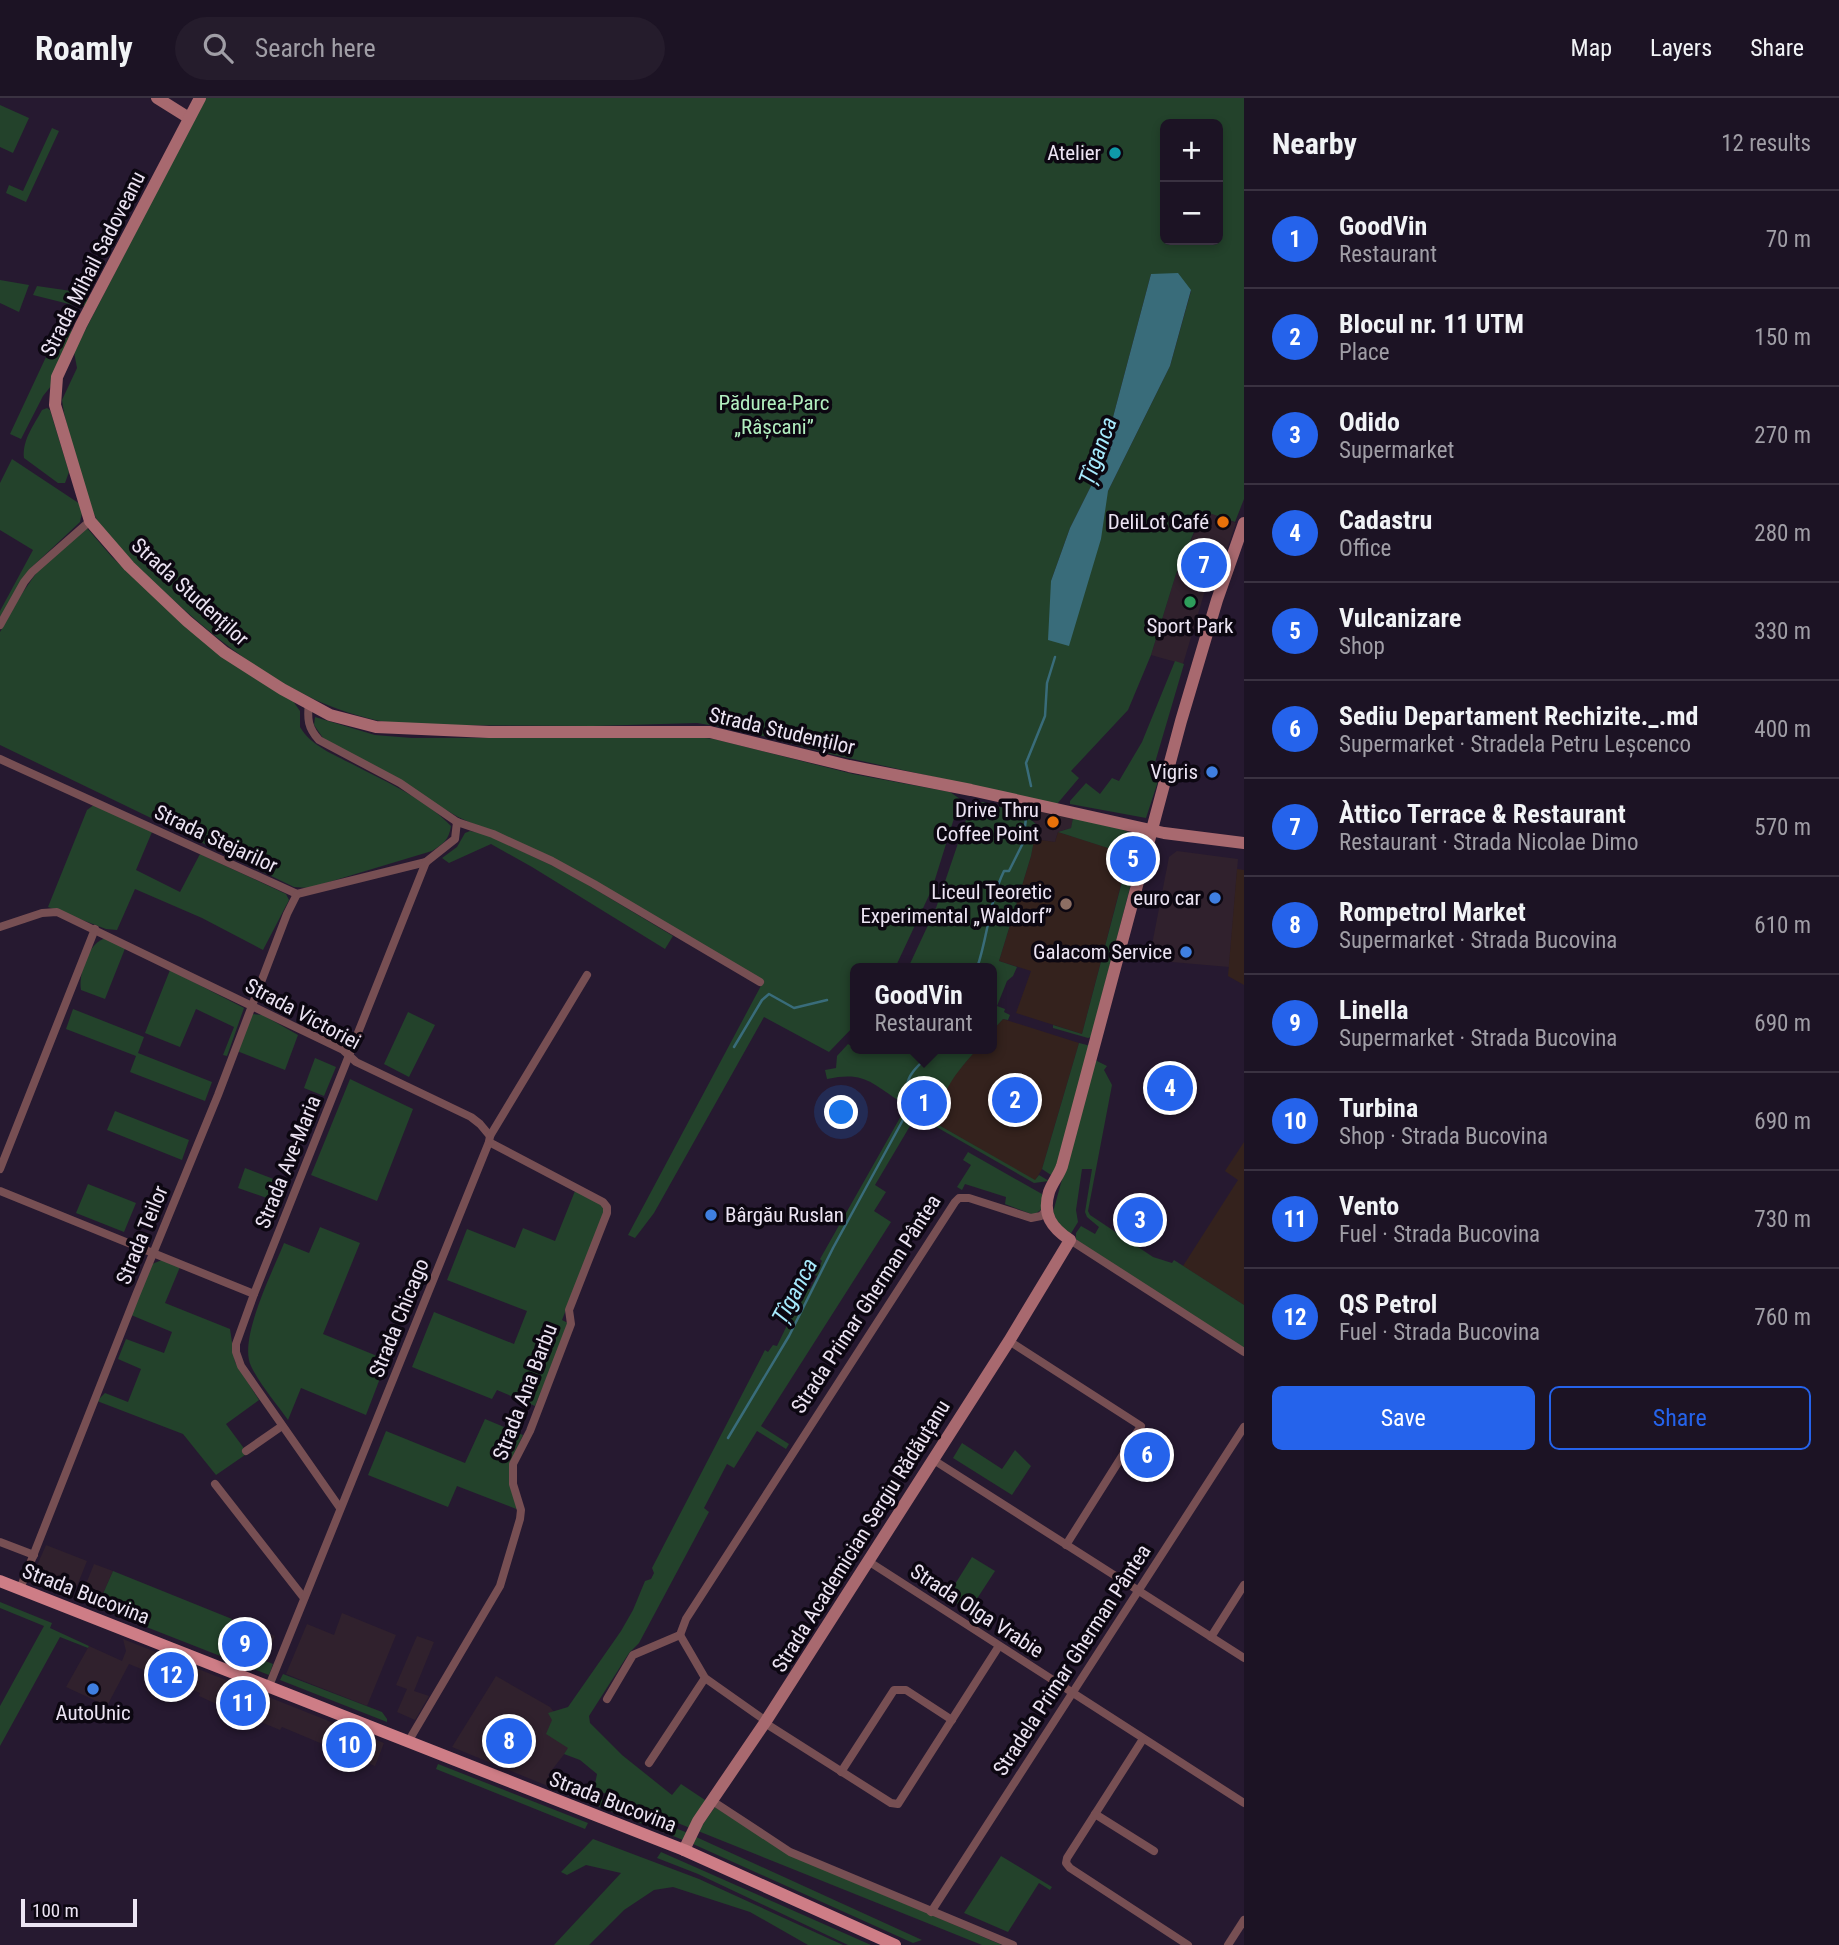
<!DOCTYPE html>
<html lang="en">
<head>
<meta charset="utf-8">
<style>
  :root { --surface:#1c1324; --page:#251c2c; --text:#f1f3f6; --muted:#a09ea6; --line:#3a3241; --accent:#2563eb }
  body { margin:0; font-family:"Roboto Condensed",sans-serif; background:var(--page); color:var(--text) }
  .controls { position:absolute; right:21px; top:21px; display:grid; overflow:hidden; border-radius:10px; box-shadow:0 4px 10px #0003 }
  .controls button { width:63px; height:63px; display:grid; place-items:center; padding:0; border:0; border-bottom:2px solid var(--line); background:var(--surface); color:var(--text); font:35px sans-serif }
  .scale { position:absolute; left:21px; bottom:18px; width:116px; box-sizing:border-box; padding-left:7px; border:4px solid #ece4f3; border-top:0; font-size:19px; line-height:24px; white-space:nowrap; color:#ece4f3; -webkit-text-stroke:5px #0c0711; paint-order:stroke }
  .you { position:absolute; left:842px; top:1015px; width:24px; height:24px; margin:-18px; border:5px solid #fff; border-radius:50%; background:#1a73e8; box-shadow:0 0 0 10px #1a73e833 }
  .badge { display:grid; place-items:center; width:46px; height:46px; border-radius:50%; background:var(--accent); color:#fff; font-size:23px; font-weight:700 }
  .pin { position:absolute; translate:-50% -50%; border:4px solid #fff; box-shadow:0 2px 7px #0006 }
  .popup { position:absolute; left:850px; top:865px; width:147px; height:91px; box-sizing:border-box; display:grid; place-content:center; border-radius:10px; background:var(--surface); filter:drop-shadow(0 2px 5px #0005); font-size:23px; white-space:nowrap; color:var(--muted) }
  .popup b { font-size:26px; color:var(--text) }
  .popup::after { content:''; position:absolute; left:50%; top:100%; margin-left:-14px; border:14px solid transparent; border-top-color:var(--surface) }
  .list { margin:0; padding:0; list-style:none }
  h2 { display:flex; justify-content:space-between; align-items:center; height:91px; margin:0; padding:0 28px; font-size:30px }
  h2 small { font-size:23px; font-weight:400; color:var(--muted) }
  .list li { display:grid; grid-template-columns:46px 1fr auto; gap:21px; align-items:center; box-sizing:border-box; height:98px; padding:0 28px; border-top:2px solid var(--line) }
  .list b { display:block; font-size:26px; white-space:nowrap }
  .list p { margin:0; font-size:23px; white-space:nowrap; color:var(--muted) }
  .list em { font-size:23px; font-style:normal; color:var(--muted) }
  .actions { display:flex; gap:14px; padding:21px 28px }
  .actions a { flex:1; padding:16px 0; border:2px solid var(--accent); border-radius:10px; text-align:center; font-size:24px; color:var(--accent) }
  .actions .main { background:var(--accent); color:#fff }
  .icon { flex:none; width:38px; height:38px; fill:none; stroke:currentColor; stroke-width:2; stroke-linecap:round; stroke-linejoin:round }
  .map { position:relative; flex:none; width:1244px; height:1847px; overflow:hidden }
  header { display:flex; align-items:center; gap:42px; box-sizing:border-box; height:98px; padding:0 35px; background:var(--surface); border-bottom:2px solid var(--line) }
  header strong { font-size:33px }
  nav { display:flex; gap:38px; margin-inline-start:auto; font-size:24px }
  .search { width:490px; height:63px; background:var(--page); display:flex; align-items:center; gap:18px; box-sizing:border-box; padding:0 24px; border-radius:38px; color:var(--muted); font-size:26px }
  main { display:flex }
  aside { flex:1; background:var(--surface) }
  .map>svg:first-child { display:block }
  .commercial { fill:#30212d }
  .education { fill:#34221d }
  .green { fill:#23422b; fill-rule:evenodd }
  .water { fill:#396c7a }
  .lines { fill:none; stroke-linecap:round; stroke-linejoin:round }
  .stream { stroke:#396c7a; stroke-width:2.5 }
  .street { stroke:#774f53; stroke-width:8 }
  .secondary { stroke:#a8696f; stroke-width:12 }
  .primary { stroke:#ce7d86; stroke-width:12 }
  .culture-dot { fill:#0f9aa8; stroke:#0c0711; stroke-width:2.5 }
  .food-dot { fill:#e8710a; stroke:#0c0711; stroke-width:2.5 }
  .leisure-dot { fill:#2e9e5b; stroke:#0c0711; stroke-width:2.5 }
  .shop-dot { fill:#3f7fe0; stroke:#0c0711; stroke-width:2.5 }
  .education-dot { fill:#8d6e63; stroke:#0c0711; stroke-width:2.5 }
  .labels { text-anchor:middle; dominant-baseline:central; stroke-width:7; stroke-linejoin:round; paint-order:stroke }
  .poi-label { font-size:21px; fill:#ece4f3; stroke:#0c0711; text-anchor:end }
  .street-label { font-size:21px; fill:#ece4f3; stroke:#0c0711 }
  .park-label { font-size:21px; fill:#b1eebf; stroke:#0c0711 }
  .water-label { font-size:23px; font-style:italic; fill:#a7eafd; stroke:#0c0711 }
</style>
</head>
<body>
<header>
<strong>Roamly</strong>
<div class="search"><svg class="icon" aria-label="search" viewBox="0 0 24 24"><circle cx="10" cy="10" r="6"/><path d="M15 15l6 6"/></svg>Search here</div>
<nav><a>Map</a><a>Layers</a><a>Share</a></nav>
</header>
<main>
<div class="map">
<svg width="1244" height="1847" viewBox="0 0 1244 1847">
  <rect width="100%" height="100%" fill="#261930"/>
  <!-- commercial -->
  <g class="commercial">
    <path d="M1204 413 1236 425 1224 460 1219 458 1207 486 1183 566 1151 557 1176 476Z"/>
    <path d="M1010 707 1073 720 1071 730 1058 734 1055 744 1034 741 1037 726 1026 717 1008 712Z"/>
    <path d="M1177 753 1238 761 1229 869 1149 862 1169 759Z"/>
    <path d="M46 1447 87 1463 77 1488 35 1472Z"/>
    <path d="M94 1466 113 1473 102 1498 84 1491Z"/>
    <path d="M342 1515 396 1537 367 1608 286 1576 307 1526 334 1537Z"/>
    <path d="M232 1521 275 1538 265 1563 222 1546Z"/>
    <path d="M417 1538 434 1544 414 1593 429 1598 415 1622 397 1614 407 1591 396 1587Z"/>
    <path d="M123 1541 384 1645 375 1668 282 1629 280 1632 212 1604 199 1598 200 1595 129 1566 107 1608 66 1589 89 1548 122 1563 126 1553Z"/>
    <path d="M496 1578 550 1609 554 1614 552 1622 569 1650 548 1677 560 1693 452 1649Z"/>
  </g>
  <!-- education -->
  <g class="education">
    <path d="M1058 734 1112 751 1109 760 1124 775 1082 936 1016 915 1031 873 999 863 1031 758 1034 741 1055 744Z"/>
    <path d="M1237 771 1244 772V887L1228 878Z"/>
    <path d="M1003 921 1079 945 1042 1071 1035 1083 937 1026 940 1005 951 981 977 951H992V933Z"/>
    <path d="M1244 1044V1207L1183 1168 1238 1082 1225 1073Z"/>
  </g>
  <!-- green -->
  <g class="green">
    <path d="M205 0H1244V401L1235 424 1203 413 1176 476 1151 557 1128 612 1071 673 1079 680 1057 706 830 656 740 632 697 625 593 628 409 627C310 619 228 553 158 488 139 471 115 453 102 431 81 397 74 353 64 315L62 302 77 270 74 254ZM1165 26H1218V142H1165ZM1151 176 1191 193 1170 268 1108 393 1051 483 1070 430 1099 372Z"/>
    <path d="M0 7 29 20 13 55 0 49Z"/>
    <path d="M52 30 59 33 26 104 6 95 9 87 23 93Z"/>
    <path d="M0 182 29 187 19 214 0 205Z"/>
    <path d="M37 188 85 195 88 202 86 207 81 209 33 197Z"/>
    <path d="M61 225 71 231 73 237 51 288 43 298 21 341 10 336 60 229 56 227Z"/>
    <path d="M47 310 50 312 69 374 65 385H58L24 360C22 342 34 327 42 312Z"/>
    <path d="M12 361 80 406 82 415 80 424 33 468 21 482 0 520V513L33 452 0 432V385Z"/>
    <path d="M87 430 112 459 186 529 293 603 300 613V629C311 648 335 657 354 667 387 684 425 701 451 728 449 742 443 746 432 753L309 790 294 789 0 647V534L21 497 39 471Z"/>
    <path d="M1175 563 1184 566 1154 668 1162 671 1146 720 1070 706V703L1086 685 1100 696 1112 680 1119 683 1142 644Z"/>
    <path d="M315 619 375 637 412 640 696 639 714 641 853 676 950 694 960 701 932 791 895 870H856V926L829 954 764 919 654 1115 635 1140 628 1137 763 884 560 765 458 719 323 640 314 627Z"/>
    <path d="M984 704 1026 717 1037 727 1031 758 999 863 1017 869 1013 878 1007 883 997 908 1005 911 1004 914 1010 917 1008 922 1003 921 992 933V870H908L936 810 970 710 976 705Z"/>
    <path d="M95 706 152 734 136 772 180 794 200 756 286 796 289 802 263 852 202 820 135 791 117 832 106 831 48 809 87 712Z"/>
    <path d="M1073 720 1121 731 1143 740 1091 939 1088 940 1053 930V927L1082 936 1124 776 1109 760 1111 751 1058 734 1071 730Z"/>
    <path d="M470 733 485 736 568 775 673 838 665 851 532 769 491 746 449 765 442 760 457 749 465 735Z"/>
    <path d="M107 840 126 848 105 901 81 892C78 876 89 842 107 840Z"/>
    <path d="M170 872 244 910 227 958 223 957 234 929 196 911 180 949 145 935Z"/>
    <path d="M73 911 144 939 138 955 212 984 205 1003 130 974 136 958 66 931Z"/>
    <path d="M408 914 435 927 409 979 384 966Z"/>
    <path d="M252 916 263 917 298 937 285 972 237 953Z"/>
    <path d="M1079 945 1091 948 1057 1075 1051 1077 1042 1071Z"/>
    <path d="M848 946 862 955 866 951H977C954 978 943 989 937 1026L1035 1082 1039 1077 1049 1083 1034 1085 933 1027 931 1023 904 1009 901 1004C871 985 865 973 827 981L825 972 836 970 837 958Z"/>
    <path d="M315 960 336 969 324 998 304 990Z"/>
    <path d="M1095 962 1107 968 1104 972 1112 987 1088 1113 1090 1117 1153 1159 1172 1165 1174 1162 1244 1207V1251L1076 1142V1135L1081 1128 1095 1136 1099 1129 1087 1119 1085 1114 1092 1071H1082L1076 1112 1078 1124 1070 1137 1059 1129 1053 1114Z"/>
    <path d="M350 981 413 1011 377 1103 311 1077Z"/>
    <path d="M115 1013 189 1042 182 1062 107 1032Z"/>
    <path d="M901 1018H904L910 1028 875 1087 886 1094 874 1113 891 1124 761 1328 789 1346 786 1351 757 1333 734 1370 727 1366 704 1410 709 1414 639 1545 629 1555 589 1618 590 1625 622 1657 672 1697 681 1686 708 1704 690 1730 594 1691 597 1676 580 1662 564 1656 568 1650 546 1636 552 1622 548 1615 568 1609 621 1533 633 1512 645 1483 651 1481 654 1475 652 1470 765 1252 768 1254 773 1247 777 1248 805 1190 810 1191 817 1178 815 1177 822 1163 820 1161Z"/>
    <path d="M968 1054 1042 1096 1043 1110 1034 1117 1005 1106 1006 1099 965 1086 962 1092 957 1089 971 1067 963 1062Z"/>
    <path d="M245 1070 289 1087 281 1105 238 1090Z"/>
    <path d="M88 1086 136 1105 124 1134 76 1115Z"/>
    <path d="M575 1093 600 1106 604 1111 601 1124 562 1222 568 1225V1229L535 1308 497 1292 492 1301 412 1269 434 1214 514 1246 527 1213 447 1182 467 1131 515 1150 523 1130 555 1143Z"/>
    <path d="M320 1129 360 1145 323 1236 387 1262 366 1317 301 1290 288 1322C276 1305 260 1287 251 1268 238 1241 273 1173 284 1145L309 1155Z"/>
    <path d="M162 1162 180 1169 165 1205 230 1231 235 1264 259 1302 226 1326 243 1349 245 1357 216 1377 183 1336 97 1303 105 1295 128 1304 141 1271 118 1261 126 1241 164 1255 172 1234 131 1217 152 1166Z"/>
    <path d="M485 1321 523 1337 509 1367 519 1412 457 1388 448 1409 368 1377 386 1333 465 1365Z"/>
    <path d="M962 1345 1002 1371 1015 1352 1031 1368 1012 1397 953 1360Z"/>
    <path d="M972 1459 995 1473 969 1513 947 1499Z"/>
    <path d="M113 1473 232 1521 222 1546 273 1566 269 1577 80 1503 84 1491 102 1498Z"/>
    <path d="M0 1504 52 1525 50 1530 89 1548 88 1550 60 1539 0 1648V1608L44 1528 0 1510Z"/>
    <path d="M283 1576 382 1614 387 1621V1624L280 1582Z"/>
    <path d="M438 1666 588 1725 585 1731 436 1671Z"/>
    <path d="M552 1682 688 1735 683 1742 560 1693Z"/>
    <path d="M715 1709 788 1756 1002 1847H982L698 1733Z"/>
    <path d="M694 1738 922 1842 913 1845 693 1746Z"/>
    <path d="M593 1741 699 1781 843 1847H808L750 1814 673 1789 654 1792 624 1812 589 1847H554L621 1775 586 1767 567 1777 561 1774Z"/>
    <path d="M661 1754 871 1847H848L698 1776 657 1760Z"/>
    <path d="M1001 1758 1052 1789 1050 1792 1039 1785 1008 1834 964 1815Z"/>
  </g>
  <!-- water -->
  <path class="water" d="M1178 175 1191 192 1170 268 1108 393 1101 441 1069 548 1048 542 1051 483 1070 430 1099 372 1151 176Z"/>
  <g class="lines">
    <!-- stream -->
    <g class="stream">
      <path d="M1031 688 1026 665 1045 618 1047 585 1055 559"/>
      <path d="M977 870C988 838 989 804 1004 773H1009L1023 745 1026 720"/>
      <path d="M734 949 762 902 769 896 794 910 827 902"/>
      <path d="M909 1011C910 1003 906 997 907 988 908 973 926 962 935 951"/>
      <path d="M728 1340 789 1238 833 1150 904 1020"/>
    </g>
    <!-- street -->
    <g class="street">
      <path d="M0 527 24 484 32 474 90 423"/>
      <path d="M309 605C307 621 308 630 319 642L400 685 457 724 493 736 552 763 594 786 760 884"/>
      <path d="M0 661 297 796 426 764"/>
      <path d="M0 829 42 815 57 814 343 952 356 964 471 1019 480 1026 490 1038"/>
      <path d="M0 1071 95 831"/>
      <path d="M0 1093 254 1196"/>
      <path d="M1070 1142 1244 1254"/>
      <path d="M1009 1243 1141 1328 1066 1447"/>
      <path d="M246 1353 282 1328"/>
      <path d="M932 1361 1244 1560"/>
      <path d="M215 1386 304 1500"/>
      <path d="M340 1410 241 1268 236 1254V1246L254 1196 426 764 455 741 457 724"/>
      <path d="M0 1444 34 1457"/>
      <path d="M868 1463 1244 1705"/>
      <path d="M20 1491 136 1197 218 997 287 816 297 796"/>
      <path d="M680 1537 686 1521 955 1104 959 1100H969L1031 1120 1041 1118 1047 1111"/>
      <path d="M680 1537 705 1580 766 1623"/>
      <path d="M1211 1539 1244 1487"/>
      <path d="M269 1588 489 1044 490 1038 587 877"/>
      <path d="M607 1601 633 1557 680 1537"/>
      <path d="M765 1625 891 1705 898 1706 999 1548"/>
      <path d="M1143 1641 1067 1760 1066 1765 1070 1770 1188 1847"/>
      <path d="M408 1644 500 1488 520 1421 521 1412 513 1386V1366L530 1333 571 1226 569 1212 607 1115V1109L603 1104 489 1044"/>
      <path d="M649 1665 705 1580"/>
      <path d="M841 1674 894 1592H906L952 1622"/>
      <path d="M714 1704 790 1754 1013 1847"/>
      <path d="M1095 1716 1154 1753"/>
      <path d="M931 1814 1244 1329"/>
      <path d="M1228 1847 1244 1822"/>
    </g>
    <!-- secondary -->
    <g class="secondary">
      <path d="M157 0 189 20"/>
      <path d="M200 0 81 227 57 279 55 307 90 423 129 468 187 523 224 554 282 591 330 617 376 629 489 634H710L849 668 971 692 1164 735 1244 745"/>
      <path d="M684 1752 698 1723 766 1623 1009 1243 1070 1142C1052 1130 1042 1117 1049 1094 1052 1085 1059 1077 1062 1068L1181 623 1217 502 1244 425"/>
    </g>
    <!-- primary -->
    <path class="primary" d="M0 1483 684 1752 895 1847"/>
  </g>
  <!-- markers -->
  <circle class="culture-dot" cx="1115" cy="55" r="7"/>
  <g class="food-dot">
    <circle cx="1223" cy="424" r="7"/>
    <circle cx="1053" cy="724" r="7"/>
  </g>
  <circle class="leisure-dot" cx="1190" cy="504" r="7"/>
  <g class="shop-dot">
    <circle cx="1212" cy="674" r="7"/>
    <circle cx="1215" cy="800" r="7"/>
    <circle cx="1186" cy="854" r="7"/>
    <circle cx="711" cy="1117" r="7"/>
    <circle cx="93" cy="1591" r="7"/>
  </g>
  <circle class="education-dot" cx="1066" cy="806" r="7"/>
  <g class="labels">
    <!-- poi labels -->
    <g class="poi-label">
      <text x="1101" y="55">Atelier</text>
      <text x="1209" y="424">DeliLot Café</text>
      <text x="1190" y="528" text-anchor="middle">Sport Park</text>
      <text x="1198" y="674">Vigris</text>
      <text x="1039" y="712">Drive Thru<tspan x="1039" dy="24">Coffee Point</tspan></text>
      <text x="1052" y="794">Liceul Teoretic<tspan x="1052" dy="24">Experimental „Waldorf”</tspan></text>
      <text x="1201" y="800">euro car</text>
      <text x="1172" y="854">Galacom Service</text>
      <text x="725" y="1117" text-anchor="start">Bârgău Ruslan</text>
      <text x="93" y="1615" text-anchor="middle">AutoUnic</text>
    </g>
    <!-- street labels -->
    <g class="street-label">
      <text transform="translate(93 166) rotate(-63)">Strada Mihail Sadoveanu</text>
      <text transform="translate(190 494) rotate(42)">Strada Studenților</text>
      <text transform="translate(782 633) rotate(13)">Strada Studenților</text>
      <text transform="translate(216 741) rotate(25)">Strada Stejarilor</text>
      <text transform="translate(303 916) rotate(28)">Strada Victoriei</text>
      <text transform="translate(288 1064) rotate(-68)">Strada Ave-Maria</text>
      <text transform="translate(142 1137) rotate(-68)">Strada Teilor</text>
      <text transform="translate(866 1206) rotate(-57)">Strada Primar Gherman Pântea</text>
      <text transform="translate(399 1220) rotate(-68)">Strada Chicago</text>
      <text transform="translate(525 1294) rotate(-69)">Strada Ana Barbu</text>
      <text transform="translate(861 1438) rotate(-58)">Strada Academician Sergiu Rădăuțanu</text>
      <text transform="translate(86 1496) rotate(21)">Strada Bucovina</text>
      <text transform="translate(977 1513) rotate(33)">Strada Olga Vrabie</text>
      <text transform="translate(1072 1562) rotate(-57)">Stradela Primar Gherman Pântea</text>
      <text transform="translate(613 1704) rotate(21)">Strada Bucovina</text>
    </g>
    <!-- park labels -->
    <g class="park-label">
      <text x="774" y="305">Pădurea-Parc<tspan x="774" dy="24">„Râșcani”</tspan></text>
    </g>
    <!-- water labels -->
    <g class="water-label">
      <text transform="translate(1098 353) rotate(-70)">Țîganca</text>
      <text transform="translate(795 1193) rotate(-62)">Țîganca</text>
    </g>
  </g>
</svg>
<div class="controls">
<button>+</button>
<button>−</button>
</div>
<div class="scale">100 m</div>
<div class="you"></div>
<div class="pin badge" style="left:924px;top:1005px">1</div>
<div class="popup"><b>GoodVin</b>Restaurant</div>
<div class="pin badge" style="left:1015px;top:1002px">2</div>
<div class="pin badge" style="left:1140px;top:1122px">3</div>
<div class="pin badge" style="left:1170px;top:990px">4</div>
<div class="pin badge" style="left:1133px;top:761px">5</div>
<div class="pin badge" style="left:1147px;top:1357px">6</div>
<div class="pin badge" style="left:1204px;top:467px">7</div>
<div class="pin badge" style="left:509px;top:1643px">8</div>
<div class="pin badge" style="left:245px;top:1546px">9</div>
<div class="pin badge" style="left:349px;top:1647px">10</div>
<div class="pin badge" style="left:243px;top:1605px">11</div>
<div class="pin badge" style="left:171px;top:1577px">12</div>
</div>
<aside>
<h2>Nearby<small>12 results</small></h2>
<ul class="list">
<li><span class="badge">1</span><div><b>GoodVin</b><p>Restaurant</p></div><em>70 m</em></li>
<li><span class="badge">2</span><div><b>Blocul nr. 11 UTM</b><p>Place</p></div><em>150 m</em></li>
<li><span class="badge">3</span><div><b>Odido</b><p>Supermarket</p></div><em>270 m</em></li>
<li><span class="badge">4</span><div><b>Cadastru</b><p>Office</p></div><em>280 m</em></li>
<li><span class="badge">5</span><div><b>Vulcanizare</b><p>Shop</p></div><em>330 m</em></li>
<li><span class="badge">6</span><div><b>Sediu Departament Rechizite._.md</b><p>Supermarket · Stradela Petru Leșcenco</p></div><em>400 m</em></li>
<li><span class="badge">7</span><div><b>Àttico Terrace &amp; Restaurant</b><p>Restaurant · Strada Nicolae Dimo</p></div><em>570 m</em></li>
<li><span class="badge">8</span><div><b>Rompetrol Market</b><p>Supermarket · Strada Bucovina</p></div><em>610 m</em></li>
<li><span class="badge">9</span><div><b>Linella</b><p>Supermarket · Strada Bucovina</p></div><em>690 m</em></li>
<li><span class="badge">10</span><div><b>Turbina</b><p>Shop · Strada Bucovina</p></div><em>690 m</em></li>
<li><span class="badge">11</span><div><b>Vento</b><p>Fuel · Strada Bucovina</p></div><em>730 m</em></li>
<li><span class="badge">12</span><div><b>QS Petrol</b><p>Fuel · Strada Bucovina</p></div><em>760 m</em></li>
</ul>
<div class="actions"><a class="main">Save</a><a>Share</a></div>
</aside>
</main>
</body>
</html>
